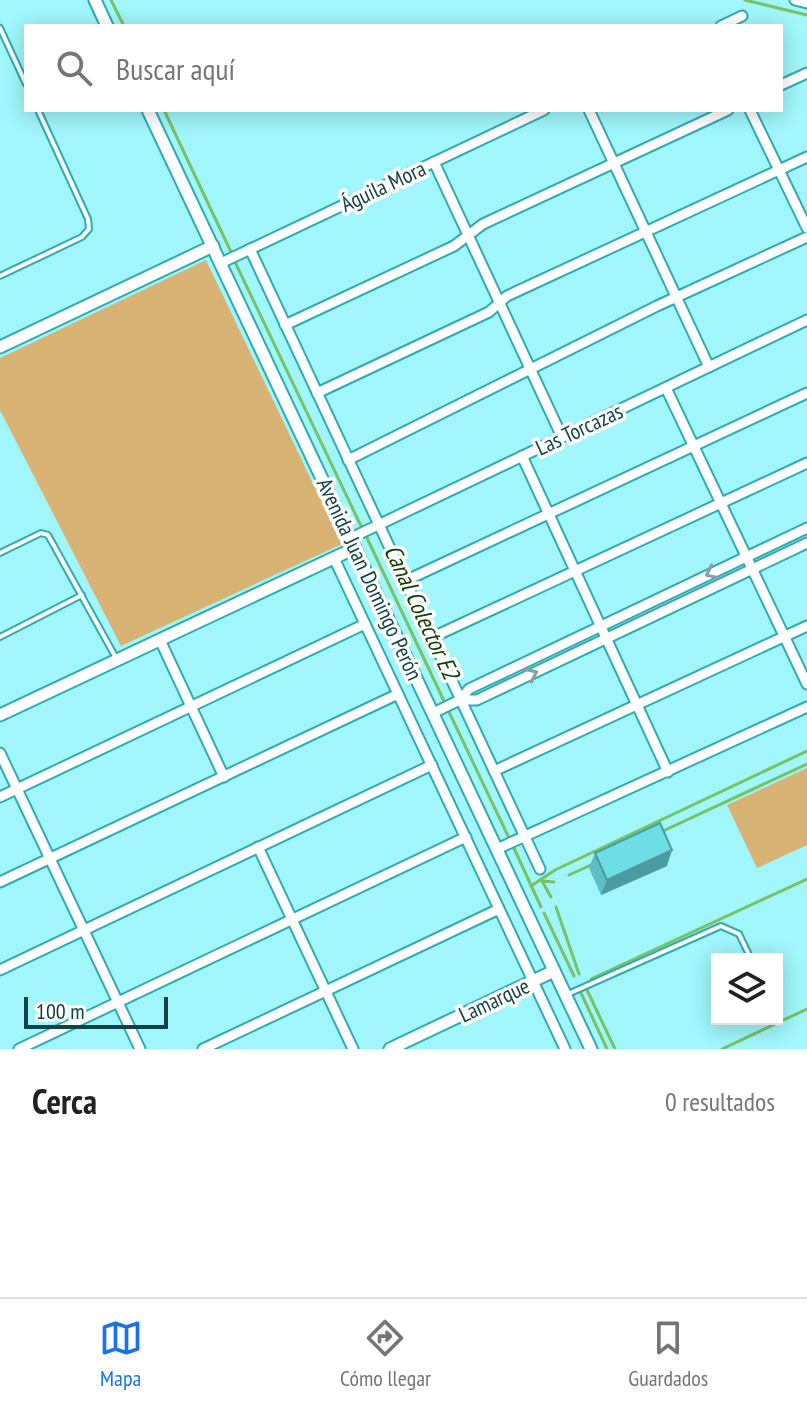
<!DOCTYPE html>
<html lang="es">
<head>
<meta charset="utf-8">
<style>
  :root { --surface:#fff; --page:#f2f2f2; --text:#202124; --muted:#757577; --line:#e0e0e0; --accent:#1a73e8 }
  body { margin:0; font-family:"PT Sans Narrow",sans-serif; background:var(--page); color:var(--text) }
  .controls { position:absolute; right:24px; bottom:24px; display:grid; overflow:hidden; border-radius:0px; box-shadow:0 4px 20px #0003 }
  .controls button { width:72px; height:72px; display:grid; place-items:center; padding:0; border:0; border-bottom:2px solid var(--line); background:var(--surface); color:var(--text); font:40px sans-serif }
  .scale { position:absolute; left:24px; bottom:20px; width:144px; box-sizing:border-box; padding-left:8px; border:4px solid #104346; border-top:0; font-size:22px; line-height:28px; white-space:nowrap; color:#104346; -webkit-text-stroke:6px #fff; paint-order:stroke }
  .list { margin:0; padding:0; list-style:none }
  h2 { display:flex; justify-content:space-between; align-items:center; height:104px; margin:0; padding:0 32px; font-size:34px }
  h2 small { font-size:26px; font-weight:400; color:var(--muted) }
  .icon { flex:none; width:44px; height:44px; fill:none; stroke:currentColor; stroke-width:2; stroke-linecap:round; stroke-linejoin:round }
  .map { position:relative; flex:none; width:807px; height:1049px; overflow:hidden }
  .search { position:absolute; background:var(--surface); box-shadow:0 4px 20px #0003; left:24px; right:24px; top:24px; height:88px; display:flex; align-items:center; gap:20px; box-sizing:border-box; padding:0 28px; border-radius:0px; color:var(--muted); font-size:30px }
  .sheet { height:248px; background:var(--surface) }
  nav { display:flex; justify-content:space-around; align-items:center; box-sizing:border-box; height:112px; border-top:2px solid var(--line); background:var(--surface); font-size:22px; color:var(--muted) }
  nav a { display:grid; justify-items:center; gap:4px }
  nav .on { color:var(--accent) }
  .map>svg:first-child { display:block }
  .green { fill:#d8b373 }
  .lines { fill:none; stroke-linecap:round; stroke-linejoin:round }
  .stream { stroke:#76c264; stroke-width:3 }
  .service-casing { stroke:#2fabb1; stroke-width:8 }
  .minor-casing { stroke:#2fabb1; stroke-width:13 }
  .tertiary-casing { stroke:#2fabb1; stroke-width:15 }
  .service { stroke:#fff; stroke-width:4 }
  .minor { stroke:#fff; stroke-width:9 }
  .tertiary { stroke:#fff; stroke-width:11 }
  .wall { fill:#5dbfc4 }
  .shaded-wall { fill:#4c9ba0 }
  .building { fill:#6cdee4; stroke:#4c9ba0; stroke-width:2 }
  .oneway { stroke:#88a1a2 }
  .labels { text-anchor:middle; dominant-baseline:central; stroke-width:7; stroke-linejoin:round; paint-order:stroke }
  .street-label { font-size:22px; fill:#104346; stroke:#fff }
  .water-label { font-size:24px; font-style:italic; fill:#0e4100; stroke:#fff }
</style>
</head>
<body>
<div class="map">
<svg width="807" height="1049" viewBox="0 0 807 1049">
  <rect width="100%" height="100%" fill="#a0f6fb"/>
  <!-- green -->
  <g class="green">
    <path d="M206 260 342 544 121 646 0 410V358Z"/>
    <path d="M807 768V845L757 868 727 805Z"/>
  </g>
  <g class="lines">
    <!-- stream -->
    <g class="stream">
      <path d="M111 0 124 26"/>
      <path d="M745 0 807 15"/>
      <path d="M164 110 231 252"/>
      <path d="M235 262 361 526"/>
      <path d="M367 538 444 701"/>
      <path d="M449 712 509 838"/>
      <path d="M663 831 807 764"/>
      <path d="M513 846 541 907"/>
      <path d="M569 875 591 865"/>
      <path d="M542 881 551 897"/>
      <path d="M542 881 554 882"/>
      <path d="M531 886 555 870 807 751"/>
      <path d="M556 907 579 974"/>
      <path d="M544 913 574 976"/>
      <path d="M591 979 807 879"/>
      <path d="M587 990 615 1049"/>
      <path d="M581 993 607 1049"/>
      <path d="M722 1049 807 1009"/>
    </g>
    <!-- service casing -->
    <g class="service-casing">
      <g id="service">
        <path d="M0 28 26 84"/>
        <path d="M0 276 82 237 89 229 88 219 38 110"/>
        <path d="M0 553 41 533 48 535 116 658"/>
        <path d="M0 637 82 595"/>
        <path d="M568 994 721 926 739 934 751 959"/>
      </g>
    </g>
    <!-- minor casing -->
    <g class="minor-casing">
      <g id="minor">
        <path d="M795 0 807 3"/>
        <path d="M721 26 742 16"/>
        <path d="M781 85 807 73"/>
        <path d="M589 110 709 367"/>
        <path d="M750 110 807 228"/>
        <path d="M434 162 562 437"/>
        <path d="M250 249 540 869"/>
        <path d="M221 263 544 110"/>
        <path d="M285 325 454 246 483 224 728 110"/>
        <path d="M666 388 807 684"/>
        <path d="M317 393 489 312 507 296 807 157"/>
        <path d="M522 456 668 772"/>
        <path d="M348 460 657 306 807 237"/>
        <path d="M351 538 807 320"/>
        <path d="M334 558 565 1049"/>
        <path d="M405 581 807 393"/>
        <path d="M431 638 807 463"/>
        <path d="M160 640 224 777"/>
        <path d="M460 700H477L807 543"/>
        <path d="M433 713 460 700 469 689 807 528"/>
        <path d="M0 753 140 1049"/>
        <path d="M494 771 807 626"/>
        <path d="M0 797 365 624"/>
        <path d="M258 847 353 1049"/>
        <path d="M497 849 807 707"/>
        <path d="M0 882 398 694"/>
        <path d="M0 970 432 765"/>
        <path d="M19 1049 466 837"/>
        <path d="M203 1049 499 909"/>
      </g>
    </g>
    <!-- tertiary casing -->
    <g class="tertiary-casing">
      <g id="tertiary">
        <path d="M95 0 107 26"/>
        <path d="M148 110 591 1049"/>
        <path d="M0 347 213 246"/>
        <path d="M0 715 355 548"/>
        <path d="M390 1049 554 971"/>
      </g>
    </g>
    <!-- service -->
    <use href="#service" class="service"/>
    <!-- minor -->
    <use href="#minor" class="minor"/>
    <!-- tertiary -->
    <use href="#tertiary" class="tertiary"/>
  </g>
  <!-- wall -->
  <path class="wall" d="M595 853 667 866 601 895 589 868Z"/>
  <!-- shaded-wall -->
  <path class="shaded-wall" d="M672 850 667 866 601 895 607 880Z"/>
  <!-- building -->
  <path class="building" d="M660 823 672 850 607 880 595 853Z"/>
  <!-- one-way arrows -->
  <defs><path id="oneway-chevron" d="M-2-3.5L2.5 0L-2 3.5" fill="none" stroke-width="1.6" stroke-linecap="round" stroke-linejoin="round" transform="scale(2)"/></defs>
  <g class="oneway">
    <use href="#oneway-chevron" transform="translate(711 573) rotate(154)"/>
    <use href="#oneway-chevron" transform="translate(532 674) rotate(-25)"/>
  </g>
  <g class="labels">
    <!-- street labels -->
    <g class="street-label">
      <text transform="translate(383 186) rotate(-25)">Águila Mora</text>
      <text transform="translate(579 429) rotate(-25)">Las Torcazas</text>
      <text transform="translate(370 579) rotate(65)">Avenida Juan Domingo Perón</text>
      <text transform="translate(494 1000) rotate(-25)">Lamarque</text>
    </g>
    <!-- water labels -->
    <g class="water-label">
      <text transform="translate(422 612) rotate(65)">Canal Colector E2</text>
    </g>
  </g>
</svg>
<div class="controls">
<button><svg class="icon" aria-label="layers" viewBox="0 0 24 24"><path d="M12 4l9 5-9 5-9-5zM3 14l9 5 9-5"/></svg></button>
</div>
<div class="scale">100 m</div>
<div class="search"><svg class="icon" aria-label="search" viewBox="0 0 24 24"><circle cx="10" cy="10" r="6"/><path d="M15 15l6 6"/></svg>Buscar aquí</div>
</div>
<section class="sheet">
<h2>Cerca<small>0 resultados</small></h2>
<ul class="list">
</ul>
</section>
<nav>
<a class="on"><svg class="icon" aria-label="map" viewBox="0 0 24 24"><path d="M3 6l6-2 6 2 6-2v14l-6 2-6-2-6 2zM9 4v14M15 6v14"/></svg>Mapa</a>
<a><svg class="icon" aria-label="directions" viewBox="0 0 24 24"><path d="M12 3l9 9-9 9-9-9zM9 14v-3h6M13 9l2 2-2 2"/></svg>Cómo llegar</a>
<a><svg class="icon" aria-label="saved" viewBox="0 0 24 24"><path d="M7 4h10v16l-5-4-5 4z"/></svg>Guardados</a>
</nav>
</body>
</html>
